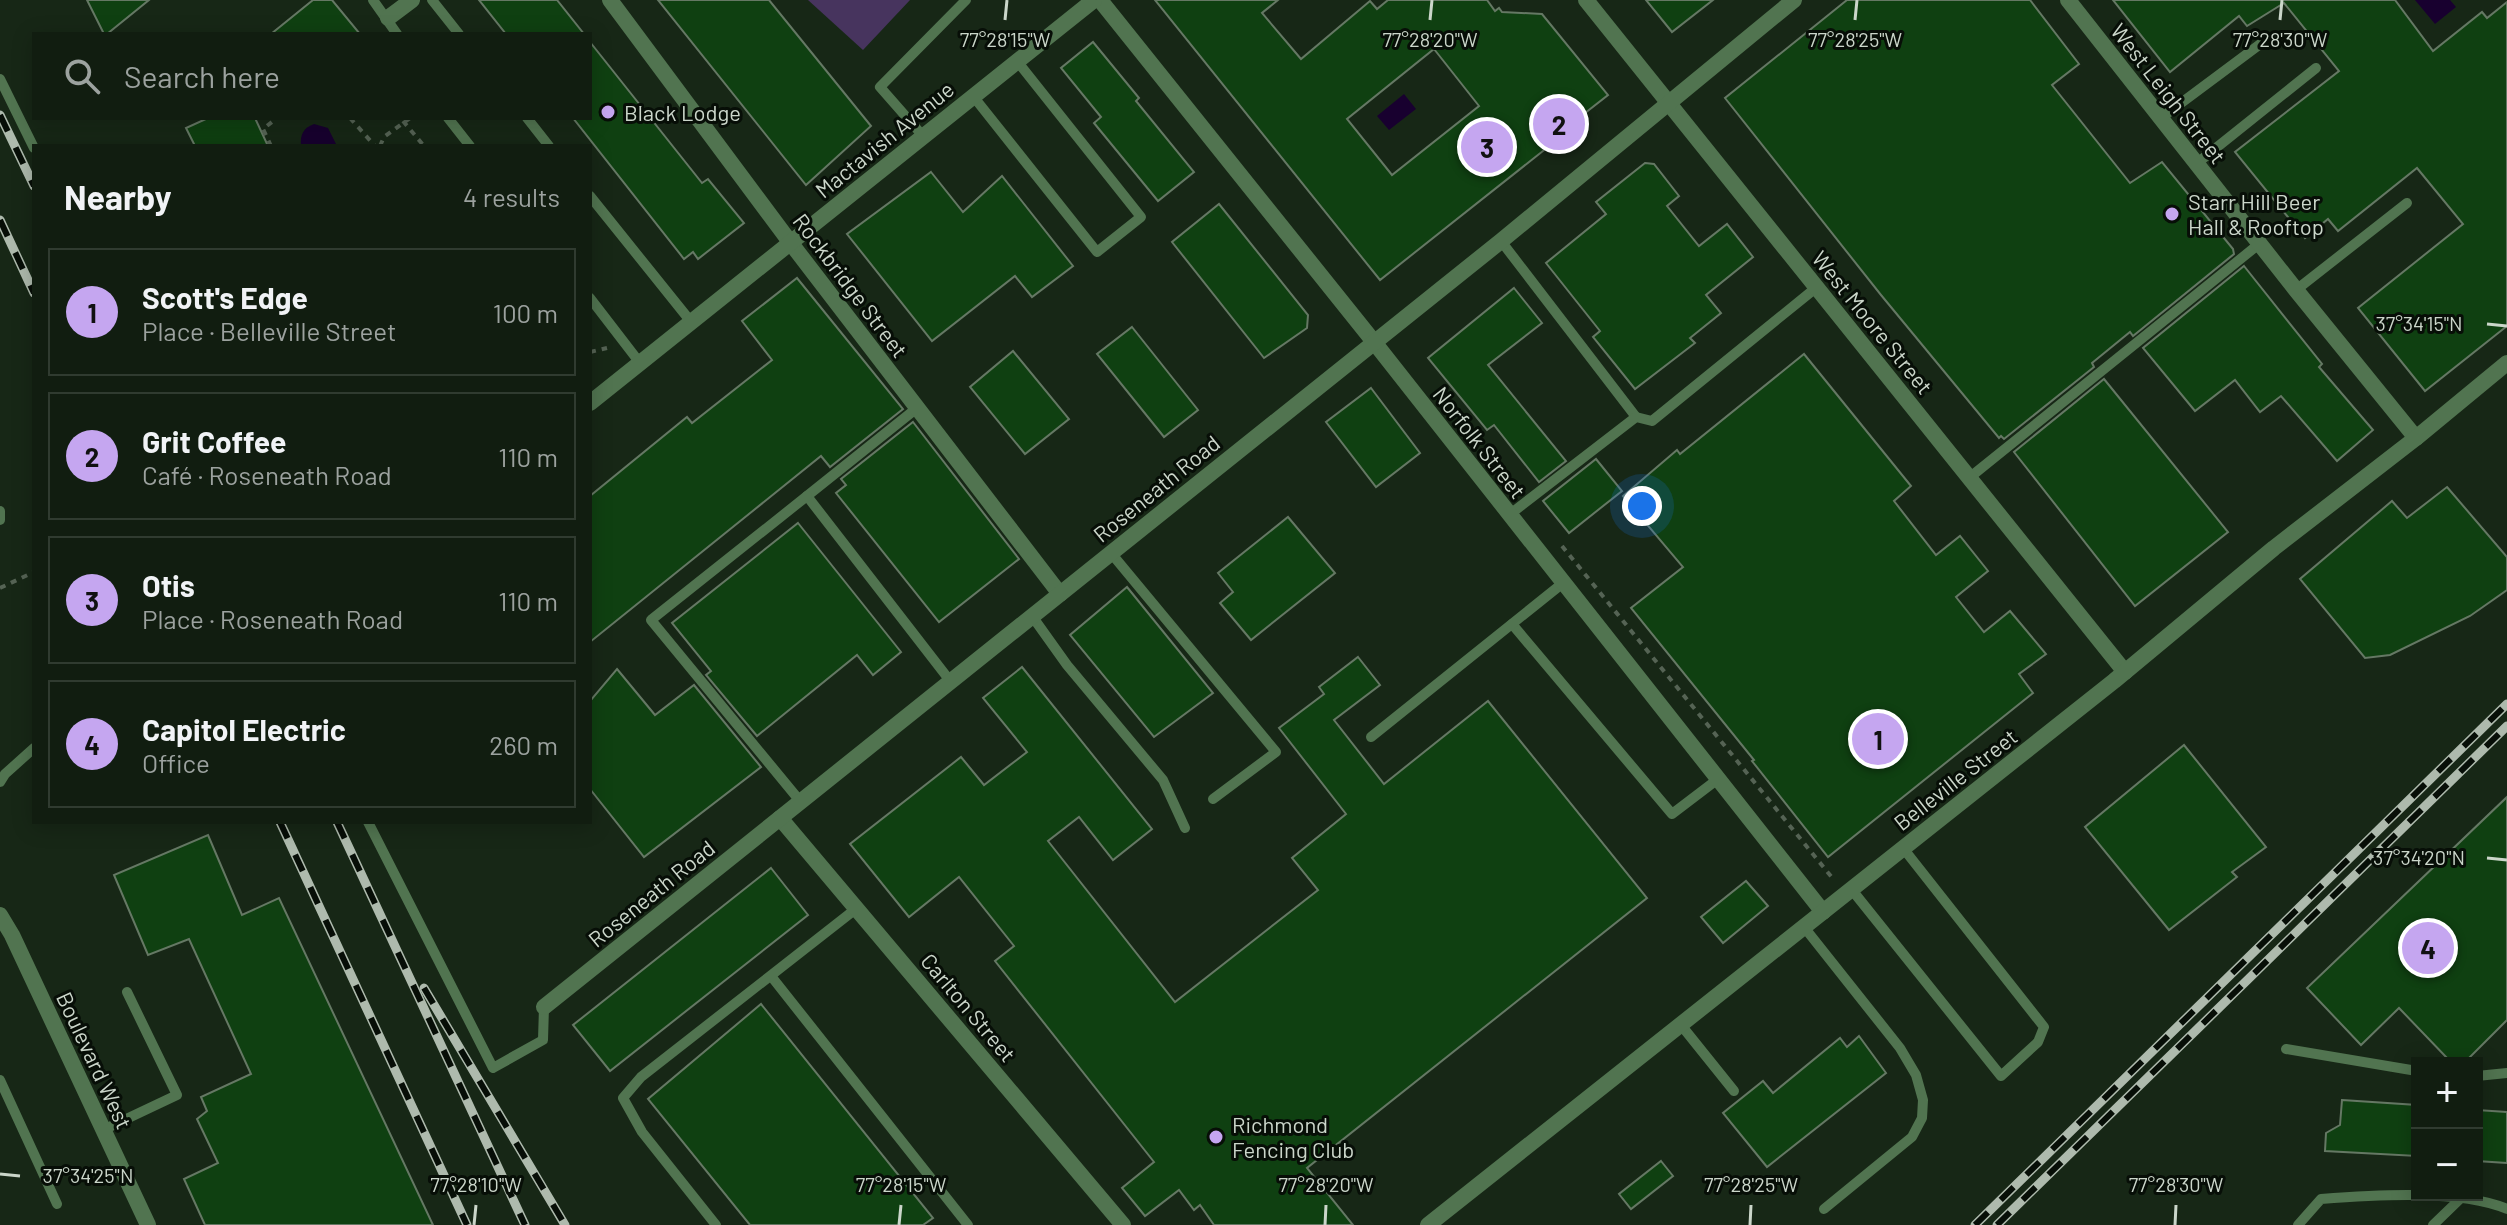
<!DOCTYPE html>
<html lang="en">
<head>
<meta charset="utf-8">
<style>
  :root { --surface:#111d10; --page:#1e2a1e; --text:#f1f3f6; --muted:#9ca29f; --line:#303b30; --accent:#c5a6f0 }
  body { margin:0; font-family:Barlow,sans-serif; background:var(--page); color:var(--text) }
  .controls { position:absolute; right:24px; bottom:24px; display:grid; overflow:hidden; border-radius:0px; box-shadow:0 4px 20px #0003 }
  .controls button { width:72px; height:72px; display:grid; place-items:center; padding:0; border:0; border-bottom:2px solid var(--line); background:var(--surface); color:var(--text); font:40px sans-serif }
  .you { position:absolute; left:1642px; top:506px; width:28px; height:28px; margin:-20px; border:6px solid #fff; border-radius:50%; background:#1a73e8; box-shadow:0 0 0 12px #1a73e833 }
  .badge { display:grid; place-items:center; width:52px; height:52px; border-radius:50%; background:var(--accent); color:#111; font-size:26px; font-weight:700 }
  .pin { position:absolute; translate:-50% -50%; border:4px solid #fff; box-shadow:0 2px 8px #0006 }
  .list { margin:0; padding:0; list-style:none }
  h2 { display:flex; justify-content:space-between; align-items:center; height:104px; margin:0; padding:0 32px; font-size:34px }
  h2 small { font-size:26px; font-weight:400; color:var(--muted) }
  .list li { display:grid; grid-template-columns:52px 1fr auto; gap:24px; align-items:center; box-sizing:border-box; height:128px; margin:0 16px 16px; padding:0 16px; border:2px solid var(--line); border-radius:0px }
  .list b { display:block; font-size:30px; white-space:nowrap }
  .list p { margin:0; font-size:26px; white-space:nowrap; color:var(--muted) }
  .list em { font-size:26px; font-style:normal; color:var(--muted) }
  .icon { flex:none; width:44px; height:44px; fill:none; stroke:currentColor; stroke-width:2; stroke-linecap:round; stroke-linejoin:round }
  .map { position:relative; flex:none; width:2507px; height:1225px; overflow:hidden }
  .search { position:absolute; background:var(--surface); box-shadow:0 4px 20px #0003; left:32px; top:32px; width:560px; height:88px; display:flex; align-items:center; gap:20px; box-sizing:border-box; padding:0 28px; border-radius:0px; color:var(--muted); font-size:30px }
  .panel { position:absolute; background:var(--surface); box-shadow:0 4px 20px #0003; left:32px; top:144px; width:560px; height:680px; border-radius:0px }
  .map>svg:first-child { display:block }
  .green { fill:#47345e }
  .water { fill:#18002f }
  .building { fill:#0f4011; stroke:#657864; stroke-width:2; fill-rule:evenodd }
  .lines { fill:none; stroke-linecap:round; stroke-linejoin:round }
  .path { stroke:#556354; stroke-width:4; stroke-dasharray:6 6; stroke-linecap:butt }
  .service { stroke:#517450; stroke-width:10 }
  .minor { stroke:#517450; stroke-width:16 }
  .rail-casing { stroke:#aebaad; stroke-width:9 }
  .rail { stroke:#070e07; stroke-width:6; stroke-dasharray:18; stroke-linecap:butt }
  .ticks { fill:none; stroke:#cbd6ca; stroke-width:3 }
  .poi-dot { fill:#c5a6f0; stroke:#070e07; stroke-width:3 }
  .labels { text-anchor:middle; dominant-baseline:central; stroke-width:6; stroke-linejoin:round; paint-order:stroke }
  .street-label { font-size:22px; fill:#cbd6ca; stroke:#070e07 }
  .poi-label { font-size:22px; fill:#cbd6ca; stroke:#070e07; text-anchor:start }
  .ticks-label { font-size:20px; text-anchor:middle; fill:#cbd6ca; stroke:#070e07; stroke-width:6; stroke-linejoin:round; paint-order:stroke }
</style>
</head>
<body>
<div class="map">
<svg width="2507" height="1225" viewBox="0 0 2507 1225">
  <rect width="100%" height="100%" fill="#172716"/>
  <!-- green -->
  <path class="green" d="M808 0H910L863 50Z"/>
  <!-- water -->
  <g class="water">
    <path d="M2415 0H2450L2456 7 2435 24Z"/>
    <path d="M1404 94 1416 109 1389 130 1377 116Z"/>
    <path d="M314 124 328 128 337 146H301C300 135 303 128 314 124Z"/>
  </g>
  <!-- building -->
  <g class="building">
    <path d="M87 0H149L107 34H104Z"/>
    <path d="M313 0H332L360 34H271Z"/>
    <path d="M479 0H557L584 34H506Z"/>
    <path d="M658 0H769L871 126 806 185Z"/>
    <path d="M1155 0H1278L1262 13 1301 59 1370 1 1377 9 1388 0H1487L1495 11 1499 8 1502 12 1542 14 1608 95 1580 117 1582 120 1380 280ZM1434 49 1479 106 1392 175 1347 119Z"/>
    <path d="M1646 0H1713L1672 32Z"/>
    <path d="M1847 0H2030L2079 64 2052 85 2130 183 2162 162 2233 249 2234 254 2133 336 2130 332 2092 363 2094 367 2004 439 2001 436 1999 438 1881 295 1725 98Z"/>
    <path d="M2113 0H2395L2433 51 2482 12 2487 18 2507 2V326L2425 391 2358 308 2463 224 2417 168 2338 231 2328 219 2305 238 2235 152 2339 71 2284 3 2247 26 2239 16 2170 72Z"/>
    <path d="M590 42 702 183 708 179 744 223 698 259 693 252 684 259 573 118H590Z"/>
    <path d="M1093 42 1139 98 1136 101 1194 172 1158 201 1094 123 1101 117 1061 68Z"/>
    <path d="M208 118H255L268 146H195L186 128Z"/>
    <path d="M1645 163 1654 164 1679 196 1667 206 1699 246 1727 224 1753 257 1706 295 1721 313 1690 338 1695 343 1635 389 1593 337 1600 331 1546 263 1606 214 1596 202Z"/>
    <path d="M931 172 963 212 1002 176 1073 266 1032 297 1015 276 932 341 847 234Z"/>
    <path d="M1219 204 1308 315 1307 328 1264 358 1172 242Z"/>
    <path d="M2244 266 2322 364 2319 367 2373 430 2337 461 2281 396 2260 412 2235 380 2195 411 2143 348Z"/>
    <path d="M797 278 903 409 830 467 821 456 590 642V496L687 417 692 423 772 360 742 321Z"/>
    <path d="M1514 288 1542 323 1488 365 1566 461 1539 482 1494 425 1487 430 1428 358Z"/>
    <path d="M1132 327 1198 410 1164 437 1097 354Z"/>
    <path d="M1013 351 1069 419 1025 454 970 387Z"/>
    <path d="M1804 354 1911 486 1894 501 1936 555 1960 536 1988 571 1956 597 1984 632 2010 611 2046 654 2019 674 2033 693 1828 857 1752 761 1754 760 1631 608 1683 567 1623 496 1677 450 1680 454Z"/>
    <path d="M2104 379 2228 532 2135 606 2014 452Z"/>
    <path d="M1371 388 1420 453 1376 487 1326 422Z"/>
    <path d="M913 422 1019 559 939 622 836 493 846 485 841 479Z"/>
    <path d="M1596 459 1622 491 1569 533 1543 501Z"/>
    <path d="M2447 487 2507 557V590L2470 616 2390 655 2365 658 2300 579 2392 501 2407 518Z"/>
    <path d="M1288 517 1335 573 1251 640 1220 603 1233 592 1218 573Z"/>
    <path d="M798 523 901 652 873 675 857 655 757 736 706 675 711 671 672 623Z"/>
    <path d="M1127 587 1213 693 1154 737 1070 635Z"/>
    <path d="M1358 657 1380 685 1334 720 1384 784 1488 701 1647 898 1307 1168 1353 1225H1214L1200 1205 1194 1210 1179 1190 1145 1216 1122 1188 1154 1162 995 961 1014 946 959 877 909 917 850 844 961 757 984 785 1027 752 983 698 1022 667 1152 829 1113 860 1079 817 1048 841 1175 1002 1318 890 1292 858 1346 814 1279 728 1324 694 1319 687Z"/>
    <path d="M617 669 655 715 694 685 761 767 644 857 590 789V701Z"/>
    <path d="M2184 745 2266 847 2232 872 2237 877 2169 930 2085 827Z"/>
    <path d="M2507 797V1020L2466 1061 2448 1059 2399 1008 2361 1045 2307 988Z"/>
    <path d="M208 835 242 915 279 898 433 1225H205L184 1179 218 1163 197 1119 207 1111 201 1097 251 1074 189 939 148 955 114 875Z"/>
    <path d="M771 868 808 915 610 1071 573 1025Z"/>
    <path d="M1746 881 1768 906 1723 943 1701 917Z"/>
    <path d="M761 1004 933 1218 923 1225H750L648 1099Z"/>
    <path d="M1859 1036 1886 1073 1767 1167 1723 1113 1763 1081 1773 1093 1840 1038 1847 1047Z"/>
    <path d="M2342 1100 2417 1105V1156L2325 1151 2326 1133 2340 1125Z"/>
    <path d="M2477 1110 2507 1112V1163L2477 1161Z"/>
    <path d="M1661 1161 1673 1176 1631 1209 1619 1194Z"/>
  </g>
  <g class="lines">
    <!-- path -->
    <g class="path">
      <path d="M350 118 375 146"/>
      <path d="M403 121 424 146"/>
      <path d="M271 146 263 129 277 118"/>
      <path d="M380 146 384 137 410 118"/>
      <path d="M590 352 607 348"/>
      <path d="M1562 546 1834 880"/>
      <path d="M0 588 34 572"/>
    </g>
    <!-- service -->
    <g class="service">
      <path d="M373 0 397 34"/>
      <path d="M432 0 459 34"/>
      <path d="M0 79 34 148"/>
      <path d="M973 96 1097 252 1141 217 1017 61"/>
      <path d="M448 118 470 146"/>
      <path d="M527 118 549 146"/>
      <path d="M2161 118 2263 42"/>
      <path d="M923 136 880 87 966 0"/>
      <path d="M2196 164 2316 68"/>
      <path d="M590 196 692 323"/>
      <path d="M1501 241 1636 417"/>
      <path d="M2296 290 2407 203"/>
      <path d="M590 298 640 363"/>
      <path d="M917 408 807 496 951 682"/>
      <path d="M1969 478 2259 244"/>
      <path d="M0 511V520"/>
      <path d="M1509 515 1636 417 1652 421 1817 287"/>
      <path d="M1111 553 1276 752 1213 799"/>
      <path d="M1032 616 1067 665 1163 780 1185 828"/>
      <path d="M1512 624 1672 814 1718 779"/>
      <path d="M1371 737 1563 583"/>
      <path d="M0 782 5 774 34 748"/>
      <path d="M800 801 651 620 807 496"/>
      <path d="M368 822 493 1068 543 1040 544 1007"/>
      <path d="M1852 890 2001 1076 2038 1042 2044 1027 1903 848"/>
      <path d="M1804 927 1900 1048 1916 1075 1923 1100 1922 1118 1912 1137 1824 1209"/>
      <path d="M771 976 968 1225"/>
      <path d="M1681 1025 1734 1091"/>
      <path d="M2286 1049 2417 1071"/>
      <path d="M2477 1076 2507 1073"/>
      <path d="M0 1080 57 1204"/>
      <path d="M103 1130 177 1095 127 992"/>
      <path d="M716 1225 642 1132 623 1098 641 1077 857 908"/>
      <path d="M2298 1225 2321 1199C2372 1195 2460 1189 2507 1209"/>
      <path d="M2433 1225 2460 1199"/>
    </g>
    <!-- minor -->
    <g class="minor">
      <path d="M610 0 790 242 1060 594"/>
      <path d="M1100 0 1374 342 1823 912"/>
      <path d="M1586 0 2125 672"/>
      <path d="M2068 0 2296 290 2416 438"/>
      <path d="M388 18 412 0"/>
      <path d="M590 403 1094 0"/>
      <path d="M780 818 1123 1225"/>
      <path d="M0 915 12 935 148 1225"/>
      <path d="M544 1007 1501 241 1794 0"/>
      <path d="M1428 1225 2114 681 2274 548 2416 438 2507 363"/>
    </g>
    <!-- rail casing -->
    <g class="rail-casing">
      <g id="rail">
        <path d="M0 115 34 186"/>
        <path d="M0 220 34 293"/>
        <path d="M280 822 467 1225"/>
        <path d="M337 822 525 1225"/>
        <path d="M424 988 565 1225"/>
        <path d="M1975 1225 2507 704"/>
        <path d="M1997 1225 2507 726"/>
      </g>
    </g>
    <!-- rail -->
    <use href="#rail" class="rail"/>
  </g>
  <!-- ticks -->
  <path class="ticks" d="M1005 20 1007 0M1430 20 1432 0M1855 20 1857 0M2280 20 2282 0M2487 324 2507 326M2487 858 2507 860M0 1174 20 1176M474 1225 476 1205M899 1225 901 1205M1325 1225 1326 1205M1750 1225 1751 1205M2175 1225 2176 1205"/>
  <!-- markers -->
  <g class="poi-dot">
    <circle cx="608" cy="112" r="8"/>
    <circle cx="2172" cy="214" r="8"/>
    <circle cx="1216" cy="1137" r="8"/>
  </g>
  <g class="labels">
    <!-- street labels -->
    <g class="street-label">
      <text transform="translate(2169 93) rotate(52)">West Leigh Street</text>
      <text transform="translate(884 139) rotate(-39)">Mactavish Avenue</text>
      <text transform="translate(851 285) rotate(53)">Rockbridge Street</text>
      <text transform="translate(1873 322) rotate(51)">West Moore Street</text>
      <text transform="translate(1480 442) rotate(52)">Norfolk Street</text>
      <text transform="translate(1156 488) rotate(-39)">Roseneath Road</text>
      <text transform="translate(1955 779) rotate(-38)">Belleville Street</text>
      <text transform="translate(651 893) rotate(-39)">Roseneath Road</text>
      <text transform="translate(969 1007) rotate(50)">Carlton Street</text>
      <text transform="translate(95 1060) rotate(65)">Boulevard West</text>
    </g>
    <!-- poi labels -->
    <g class="poi-label">
      <text x="624" y="112">Black Lodge</text>
      <text x="2188" y="201">Starr Hill Beer<tspan x="2188" dy="25">Hall &amp; Rooftop</tspan></text>
      <text x="1232" y="1124">Richmond<tspan x="1232" dy="25">Fencing Club</tspan></text>
    </g>
  </g>
  <g class="ticks-label">
    <text x="1005" y="47">77°28'15"W</text>
    <text x="1430" y="47">77°28'20"W</text>
    <text x="1855" y="47">77°28'25"W</text>
    <text x="2280" y="47">77°28'30"W</text>
    <text x="2419" y="331">37°34'15"N</text>
    <text x="2419" y="865">37°34'20"N</text>
    <text x="88" y="1183">37°34'25"N</text>
    <text x="476" y="1192">77°28'10"W</text>
    <text x="901" y="1192">77°28'15"W</text>
    <text x="1326" y="1192">77°28'20"W</text>
    <text x="1751" y="1192">77°28'25"W</text>
    <text x="2176" y="1192">77°28'30"W</text>
  </g>
</svg>
<div class="controls">
<button>+</button>
<button>−</button>
</div>
<div class="you"></div>
<div class="pin badge" style="left:1878px;top:739px">1</div>
<div class="pin badge" style="left:1559px;top:124px">2</div>
<div class="pin badge" style="left:1487px;top:147px">3</div>
<div class="pin badge" style="left:2428px;top:948px">4</div>
<div class="search"><svg class="icon" aria-label="search" viewBox="0 0 24 24"><circle cx="10" cy="10" r="6"/><path d="M15 15l6 6"/></svg>Search here</div>
<section class="panel">
<h2>Nearby<small>4 results</small></h2>
<ul class="list">
<li><span class="badge">1</span><div><b>Scott's Edge</b><p>Place · Belleville Street</p></div><em>100 m</em></li>
<li><span class="badge">2</span><div><b>Grit Coffee</b><p>Café · Roseneath Road</p></div><em>110 m</em></li>
<li><span class="badge">3</span><div><b>Otis</b><p>Place · Roseneath Road</p></div><em>110 m</em></li>
<li><span class="badge">4</span><div><b>Capitol Electric</b><p>Office</p></div><em>260 m</em></li>
</ul>
</section>
</div>
</body>
</html>
